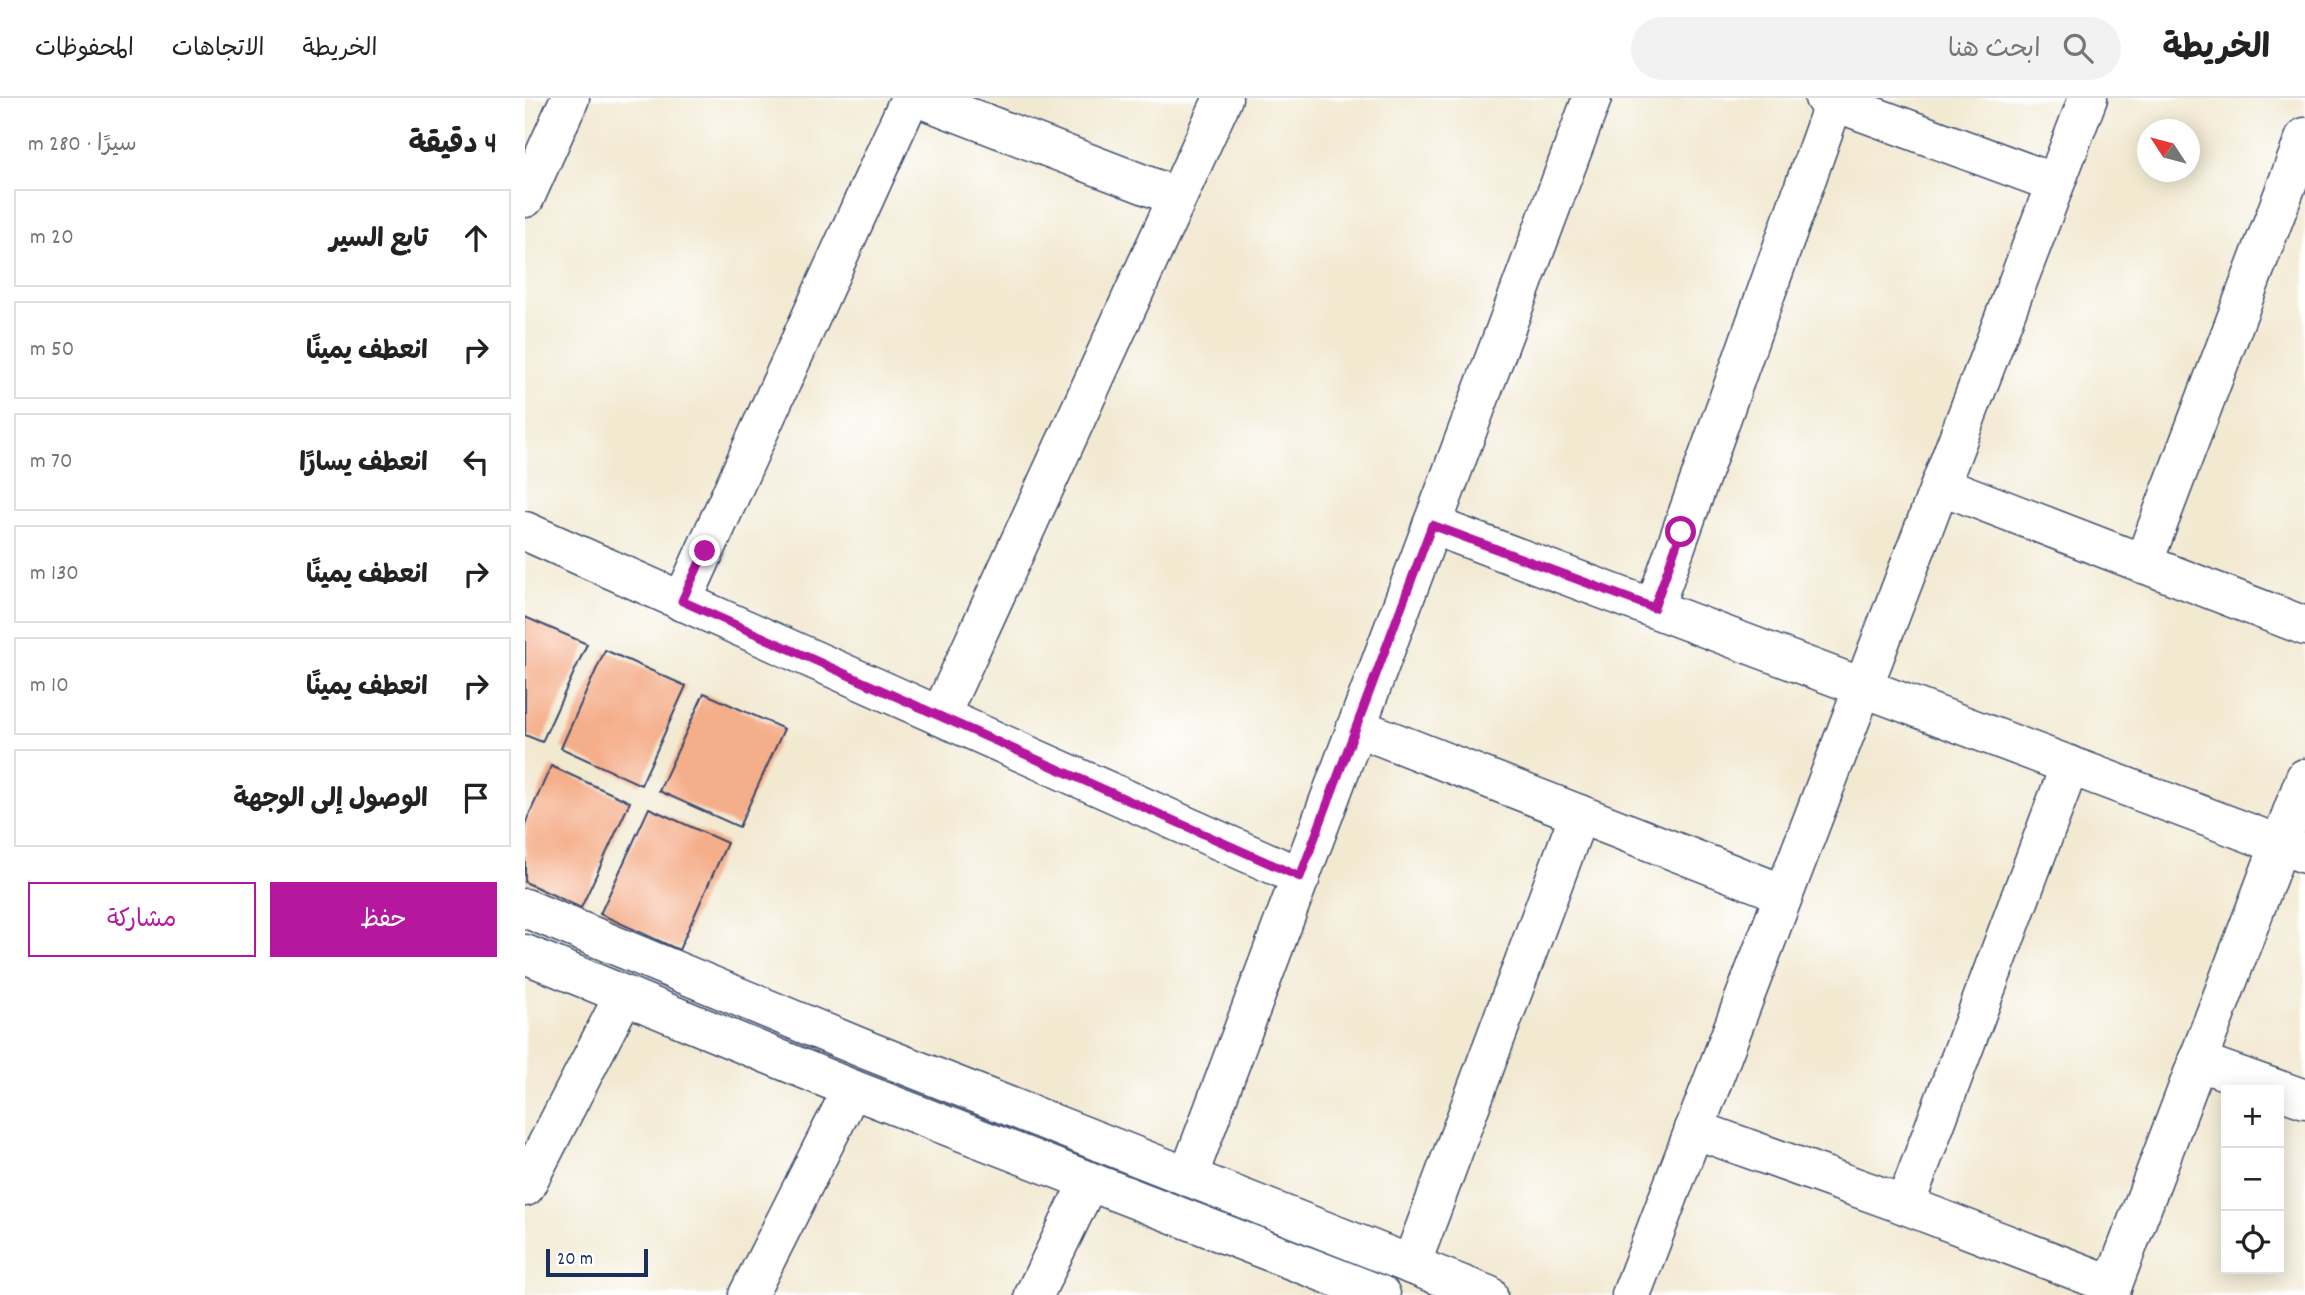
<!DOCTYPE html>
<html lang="ar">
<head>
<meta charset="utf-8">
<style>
  :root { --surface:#fff; --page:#f2f2f2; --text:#222; --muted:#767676; --line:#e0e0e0; --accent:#b5179e }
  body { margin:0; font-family:Dekko,"Playpen Sans Arabic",sans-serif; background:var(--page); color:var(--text); direction:rtl }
  .controls { position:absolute; right:21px; bottom:21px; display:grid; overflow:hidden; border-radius:0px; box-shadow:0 4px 18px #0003 }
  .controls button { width:63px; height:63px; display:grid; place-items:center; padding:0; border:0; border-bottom:2px solid var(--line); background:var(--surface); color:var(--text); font:35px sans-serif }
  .compass { position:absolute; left:1612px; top:21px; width:63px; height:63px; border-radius:50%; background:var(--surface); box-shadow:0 4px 18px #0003; rotate:306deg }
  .scale { position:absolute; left:21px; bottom:18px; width:102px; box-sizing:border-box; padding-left:7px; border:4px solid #1b2f5e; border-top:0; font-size:19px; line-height:24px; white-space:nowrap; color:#1b2f5e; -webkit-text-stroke:5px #fff; paint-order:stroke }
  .stop { position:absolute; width:21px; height:21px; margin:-16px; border:5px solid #b5179e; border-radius:50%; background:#fff }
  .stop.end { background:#b5179e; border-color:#fff; box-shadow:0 2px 7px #0008 }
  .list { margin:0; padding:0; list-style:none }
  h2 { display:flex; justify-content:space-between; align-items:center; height:91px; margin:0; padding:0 28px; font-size:30px }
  h2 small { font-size:23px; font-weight:400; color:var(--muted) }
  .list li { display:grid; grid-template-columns:46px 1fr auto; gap:21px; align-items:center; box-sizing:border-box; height:98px; margin:0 14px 14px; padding:0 14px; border:2px solid var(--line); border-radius:0px }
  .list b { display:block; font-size:26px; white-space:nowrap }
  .list em { font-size:23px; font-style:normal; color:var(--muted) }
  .actions { display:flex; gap:14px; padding:21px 28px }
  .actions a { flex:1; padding:16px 0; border:2px solid var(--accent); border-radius:0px; text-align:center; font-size:24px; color:var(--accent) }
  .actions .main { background:var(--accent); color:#fff }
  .icon { flex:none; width:38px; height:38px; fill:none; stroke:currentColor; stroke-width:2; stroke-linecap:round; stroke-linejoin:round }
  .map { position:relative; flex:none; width:1780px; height:1197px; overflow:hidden; direction:ltr }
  header { display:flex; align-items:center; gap:42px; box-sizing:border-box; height:98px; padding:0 35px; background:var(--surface); border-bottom:2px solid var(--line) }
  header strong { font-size:33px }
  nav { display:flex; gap:38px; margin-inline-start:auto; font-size:24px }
  .search { width:490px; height:63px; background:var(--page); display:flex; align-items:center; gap:18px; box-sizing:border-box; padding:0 24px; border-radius:38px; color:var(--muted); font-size:26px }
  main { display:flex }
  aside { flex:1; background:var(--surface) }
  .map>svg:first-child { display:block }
  .building { fill:#f5ae8a }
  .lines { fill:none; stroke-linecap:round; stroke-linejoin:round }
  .minor-casing { stroke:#3b4b6f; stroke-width:41 }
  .minor { stroke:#fff; stroke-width:38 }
  .route { stroke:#b5179e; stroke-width:9 }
</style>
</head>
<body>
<header>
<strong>الخريطة</strong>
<div class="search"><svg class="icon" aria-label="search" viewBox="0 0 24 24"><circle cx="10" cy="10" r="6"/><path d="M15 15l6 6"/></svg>ابحث هنا</div>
<nav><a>الخريطة</a><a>الاتجاهات</a><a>المحفوظات</a></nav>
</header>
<main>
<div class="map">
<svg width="1780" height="1197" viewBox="0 0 1780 1197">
  <rect width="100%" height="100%" fill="#fff"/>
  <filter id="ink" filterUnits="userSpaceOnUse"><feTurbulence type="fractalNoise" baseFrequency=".0143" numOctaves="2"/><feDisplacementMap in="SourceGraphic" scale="14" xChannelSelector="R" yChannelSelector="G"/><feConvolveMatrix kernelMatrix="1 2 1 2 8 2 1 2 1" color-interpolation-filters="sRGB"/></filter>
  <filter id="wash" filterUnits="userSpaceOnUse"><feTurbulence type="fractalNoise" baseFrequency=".00686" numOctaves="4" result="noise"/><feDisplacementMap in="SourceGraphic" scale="28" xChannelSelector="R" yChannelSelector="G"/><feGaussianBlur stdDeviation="1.57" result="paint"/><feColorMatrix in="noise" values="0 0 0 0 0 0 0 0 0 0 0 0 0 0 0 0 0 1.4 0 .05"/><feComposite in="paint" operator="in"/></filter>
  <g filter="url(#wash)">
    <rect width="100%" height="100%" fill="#f2e9d1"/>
    <g id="blocks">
      <!-- building -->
      <g class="building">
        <path d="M0 519 62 546 17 644 0 637Z"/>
        <path d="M80 552 161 588 116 687 36 650Z"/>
        <path d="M179 595 259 631 214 729 134 693Z"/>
        <path d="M26 668 105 704 56 810 0 784V726Z"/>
        <path d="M124 710 202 745 154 852 75 816Z"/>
      </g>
    </g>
  </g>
  <g filter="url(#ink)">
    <use href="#blocks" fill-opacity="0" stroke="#3b4b6f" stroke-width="2"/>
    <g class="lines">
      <!-- minor casing -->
      <g class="minor-casing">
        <g id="minor">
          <path d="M394 0 652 99"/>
          <path d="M1299 0 1530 85"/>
          <path d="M0 100 45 0"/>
          <path d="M1415 387 1780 528"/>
          <path d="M907 427 1780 756"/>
          <path d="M0 433 776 779"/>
          <path d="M1618 466 1780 39"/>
          <path d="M157 504 385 0"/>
          <path d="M1129 510 1309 4"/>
          <path d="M415 618 698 0"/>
          <path d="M831 629 1259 796"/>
          <path d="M0 810 344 953 963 1197"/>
          <path d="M0 856 327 991 856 1197"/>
          <path d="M1672 963 1780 1001"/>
          <path d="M1169 1031 1380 1107 1588 1187"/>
          <path d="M663 1079 1067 0"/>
          <path d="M0 1089 99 897"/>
          <path d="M1380 1107 1545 667"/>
          <path d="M886 1167 1054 716"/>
          <path d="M223 1197 327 991"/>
          <path d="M509 1197 564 1083"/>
          <path d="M1106 1197 1563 0"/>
          <path d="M1584 1197 1780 680"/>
        </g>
      </g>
      <!-- minor -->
      <use href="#minor" class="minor"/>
    </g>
  </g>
  <g class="lines" filter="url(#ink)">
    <!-- route -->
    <path class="route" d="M180 453 157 503 775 779 907 427 1129 510 1156 434"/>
  </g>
</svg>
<div class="controls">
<button>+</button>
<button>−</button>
<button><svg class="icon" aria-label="locate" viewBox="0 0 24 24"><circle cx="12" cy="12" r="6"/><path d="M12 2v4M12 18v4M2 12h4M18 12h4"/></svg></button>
</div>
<svg class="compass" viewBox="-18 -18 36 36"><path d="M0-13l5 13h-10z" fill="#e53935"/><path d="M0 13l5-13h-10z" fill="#767676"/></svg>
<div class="scale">20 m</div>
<div class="stop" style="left:1156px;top:434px"></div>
<div class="stop end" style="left:180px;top:453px"></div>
</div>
<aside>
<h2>4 دقيقة<small>سيرًا · 280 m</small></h2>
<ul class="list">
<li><svg class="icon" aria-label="ahead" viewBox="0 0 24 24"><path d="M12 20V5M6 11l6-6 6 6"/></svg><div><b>تابع السير</b></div><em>20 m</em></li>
<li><svg class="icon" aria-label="right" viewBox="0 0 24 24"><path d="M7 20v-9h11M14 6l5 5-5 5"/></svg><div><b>انعطف يمينًا</b></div><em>50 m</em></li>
<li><svg class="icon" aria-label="left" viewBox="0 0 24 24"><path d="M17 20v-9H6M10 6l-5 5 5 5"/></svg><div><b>انعطف يسارًا</b></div><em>70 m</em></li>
<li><svg class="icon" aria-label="right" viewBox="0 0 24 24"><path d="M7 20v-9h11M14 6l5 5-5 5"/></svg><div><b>انعطف يمينًا</b></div><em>130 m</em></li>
<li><svg class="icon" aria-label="right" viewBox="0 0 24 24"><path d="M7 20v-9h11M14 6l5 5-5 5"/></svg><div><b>انعطف يمينًا</b></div><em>10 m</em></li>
<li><svg class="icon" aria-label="arrive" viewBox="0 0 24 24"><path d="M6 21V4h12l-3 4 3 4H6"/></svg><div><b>الوصول إلى الوجهة</b></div></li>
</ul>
<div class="actions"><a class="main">حفظ</a><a>مشاركة</a></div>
</aside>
</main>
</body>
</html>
